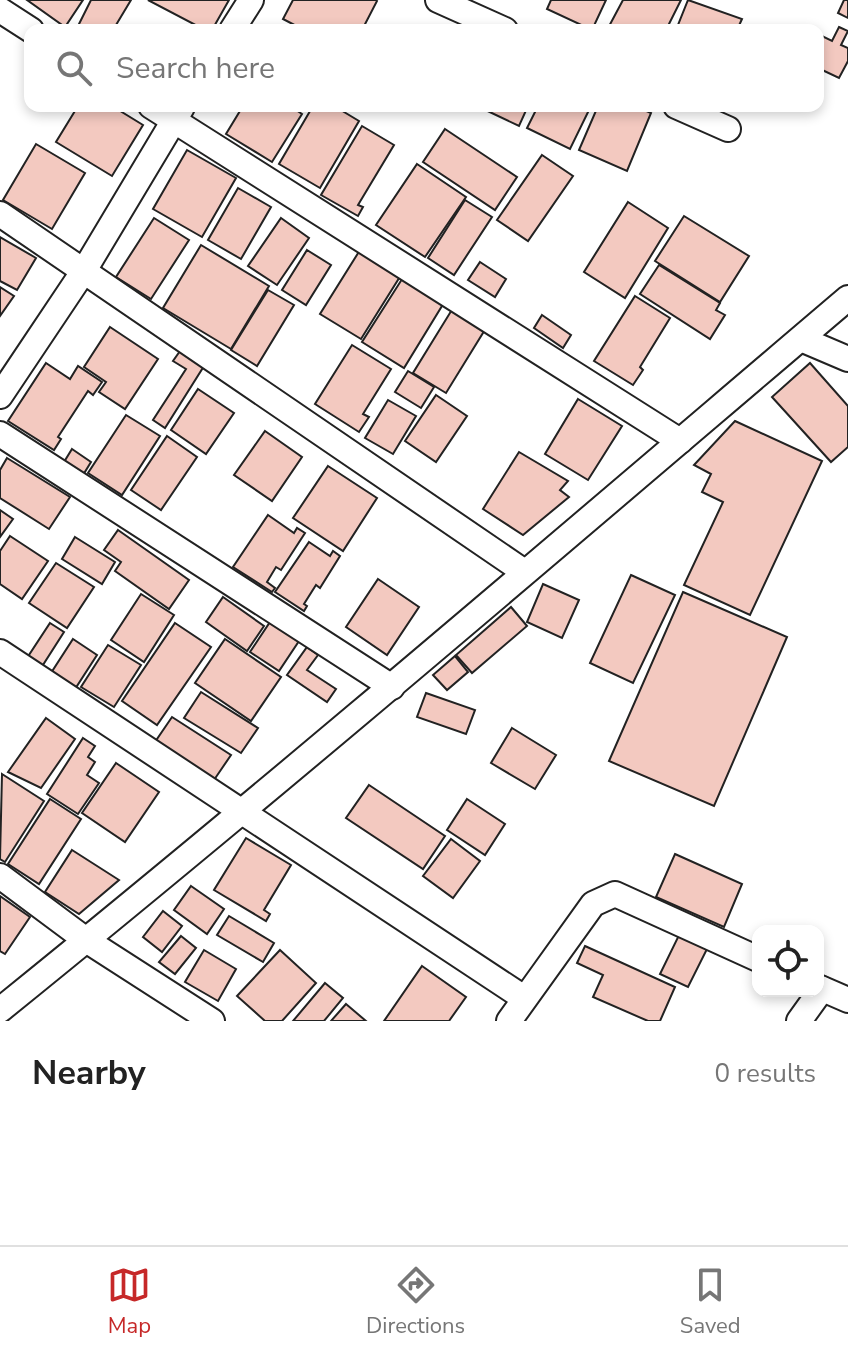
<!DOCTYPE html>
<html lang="en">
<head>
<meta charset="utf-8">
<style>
  :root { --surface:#fff; --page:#f6f6f6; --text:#222; --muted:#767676; --line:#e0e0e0; --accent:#c62828 }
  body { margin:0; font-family:"Nunito Sans",sans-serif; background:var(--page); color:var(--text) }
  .controls { position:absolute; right:24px; bottom:24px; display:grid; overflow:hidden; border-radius:16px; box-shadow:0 4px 12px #0003 }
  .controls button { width:72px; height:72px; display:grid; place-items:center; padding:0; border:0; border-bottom:2px solid var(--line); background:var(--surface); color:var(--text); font:40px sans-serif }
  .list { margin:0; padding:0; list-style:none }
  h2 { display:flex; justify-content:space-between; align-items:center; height:104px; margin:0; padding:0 32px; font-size:34px }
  h2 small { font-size:26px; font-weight:400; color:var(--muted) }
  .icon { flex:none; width:44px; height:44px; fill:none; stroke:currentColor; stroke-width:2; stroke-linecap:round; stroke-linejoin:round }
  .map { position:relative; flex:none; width:848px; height:1021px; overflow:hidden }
  .search { position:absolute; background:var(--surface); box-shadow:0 4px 12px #0003; left:24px; right:24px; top:24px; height:88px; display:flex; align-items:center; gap:20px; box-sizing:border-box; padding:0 28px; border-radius:16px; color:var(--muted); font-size:30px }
  .sheet { height:224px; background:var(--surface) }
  nav { display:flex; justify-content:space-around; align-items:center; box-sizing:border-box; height:112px; border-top:2px solid var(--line); background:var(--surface); font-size:22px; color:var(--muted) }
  nav a { display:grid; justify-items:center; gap:4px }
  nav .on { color:var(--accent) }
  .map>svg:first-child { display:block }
  .building { fill:#f3c9c0; stroke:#222; stroke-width:2 }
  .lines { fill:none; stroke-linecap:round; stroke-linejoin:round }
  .minor-casing { stroke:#222; stroke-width:28 }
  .minor { stroke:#fff; stroke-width:24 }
</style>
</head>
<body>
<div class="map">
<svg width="848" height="1021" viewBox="0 0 848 1021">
  <rect width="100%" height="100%" fill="#fff"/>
  <!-- building -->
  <g class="building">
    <path d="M27 0H83L65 27Z"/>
    <path d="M91 0H131L113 30H76Z"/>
    <path d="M148 0H229L212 30H205Z"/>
    <path d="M293 0H376L377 1 362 30H304L283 19Z"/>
    <path d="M551 0H606L592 30 547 9Z"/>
    <path d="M623 0H681L666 30H607Z"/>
    <path d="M688 0 742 19 737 30H676Z"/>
    <path d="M844 0H848V18L838 13Z"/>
    <path d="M839 27 848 31 841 45 848 48V61L839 78 818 68V34L832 41Z"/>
    <path d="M78 106H112L143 125 112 176 56 142Z"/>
    <path d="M243 106H290L302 114 272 162 226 134Z"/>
    <path d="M313 106H334L359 121 320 188 279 164Z"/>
    <path d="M477 106H528L519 126Z"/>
    <path d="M538 106H591L570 149 527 128Z"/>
    <path d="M598 106H635L651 113 627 171 579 150Z"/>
    <path d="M362 126 394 145 358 205 363 207 358 216 321 195Z"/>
    <path d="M445 129 517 177 495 210 423 162Z"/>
    <path d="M36 144 85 173 52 229 3 200Z"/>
    <path d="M187 150 236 178 202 237 153 209Z"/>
    <path d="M542 155 573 176 528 241 497 220Z"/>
    <path d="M417 164 466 197 425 257 376 225Z"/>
    <path d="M238 188 271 207 241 259 208 240Z"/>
    <path d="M465 200 492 217 454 275 428 258Z"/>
    <path d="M628 202 668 228 625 298 584 272Z"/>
    <path d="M684 216 749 256 720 302 655 261Z"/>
    <path d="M154 218 189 240 151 299 116 277Z"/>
    <path d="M281 218 309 238 277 285 248 266Z"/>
    <path d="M0 237 36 258 17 290 0 281Z"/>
    <path d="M201 245 269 286 231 349 163 308Z"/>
    <path d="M307 250 331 265 306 305 282 290Z"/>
    <path d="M360 250 401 275 361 339 320 314Z"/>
    <path d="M480 262 506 279 495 297 468 280Z"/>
    <path d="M659 265 720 303 716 310 725 315 710 339 640 294Z"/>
    <path d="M404 276 445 301 404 368 362 342Z"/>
    <path d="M0 287 14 296 0 316Z"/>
    <path d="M268 290 294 305 257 366 231 350Z"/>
    <path d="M635 296 670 318 640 367 643 370 633 385 594 361Z"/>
    <path d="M453 308 486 328 446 393 413 373Z"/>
    <path d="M542 315 571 335 563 348 534 328Z"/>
    <path d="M110 327 158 359 125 409 99 392 106 382 84 367Z"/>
    <path d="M352 345 391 369 363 414 369 417 359 432 315 404Z"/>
    <path d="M180 351 204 366 165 428 153 420 186 369 173 361Z"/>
    <path d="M46 363 70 379 78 366 102 382 93 395 88 391 58 437 61 439 54 450 8 421Z"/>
    <path d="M810 363 848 406V447L831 462 772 397Z"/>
    <path d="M408 371 434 387 421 408 395 392Z"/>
    <path d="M198 389 234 413 206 454 171 430Z"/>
    <path d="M436 395 467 416 436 462 405 441Z"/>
    <path d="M578 399 622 426 588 480 545 454Z"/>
    <path d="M388 400 416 416 393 454 365 438Z"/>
    <path d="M126 415 160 436 122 495 88 473Z"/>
    <path d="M735 421 822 461 750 615 684 585 723 502 702 492 711 474 694 465Z"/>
    <path d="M265 431 302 457 272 501 234 475Z"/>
    <path d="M167 436 197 457 161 510 131 490Z"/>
    <path d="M72 449 91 462 83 475 64 462Z"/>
    <path d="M519 452 568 481 560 490 569 497 523 535 483 509Z"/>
    <path d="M7 458 70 497 49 529 0 498V470Z"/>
    <path d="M328 466 377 498 343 551 293 518Z"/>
    <path d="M0 510 13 519 0 537Z"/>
    <path d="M268 515 294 533 297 528 305 533 281 570 276 567 267 582 275 588 272 592 233 567Z"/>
    <path d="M118 530 189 580 169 609 115 571 121 562 104 550Z"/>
    <path d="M10 536 48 561 22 599 0 584V551Z"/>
    <path d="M75 537 115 562 102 584 62 559Z"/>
    <path d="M309 542 330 556 333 551 340 556 320 588 316 585 304 604 307 606 304 611 275 592Z"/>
    <path d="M56 563 94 587 67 628 29 603Z"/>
    <path d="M631 575 675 595 633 683 590 663Z"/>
    <path d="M378 579 419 607 387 655 346 627Z"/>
    <path d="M543 584 579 600 562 638 527 622Z"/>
    <path d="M683 592 787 637 714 806 609 761Z"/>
    <path d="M141 594 174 615 144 662 111 640Z"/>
    <path d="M223 597 264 626 247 651 206 622Z"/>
    <path d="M511 607 527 626 472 673 456 655Z"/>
    <path d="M270 622 299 641 279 671 250 652Z"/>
    <path d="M50 623 64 632 41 668 27 658Z"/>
    <path d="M175 623 211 647 157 725 122 701Z"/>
    <path d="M73 639 97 655 75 689 51 673Z"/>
    <path d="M225 639 281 677 251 721 195 683Z"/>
    <path d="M108 645 141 665 114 707 81 687Z"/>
    <path d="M307 647 318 655 307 670 336 689 327 702 287 675Z"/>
    <path d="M455 656 468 672 447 690 433 675Z"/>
    <path d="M201 692 258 728 241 753 184 718Z"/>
    <path d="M426 693 475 710 466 734 417 717Z"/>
    <path d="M172 717 231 755 214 780 155 742Z"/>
    <path d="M46 718 75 739 41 788 8 772Z"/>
    <path d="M512 728 556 755 535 789 491 763Z"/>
    <path d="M83 738 95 746 88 757 95 762 87 775 99 783 78 814 47 794Z"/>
    <path d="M116 763 159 792 125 842 82 813Z"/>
    <path d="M2 774 44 801 5 862 0 859Z"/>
    <path d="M369 785 445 836 423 869 346 818Z"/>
    <path d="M50 799 81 819 39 884 8 864Z"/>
    <path d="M467 799 505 824 485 855 447 830Z"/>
    <path d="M246 838 291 865 264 910 270 914 266 921 214 890Z"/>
    <path d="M451 839 480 861 453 898 423 876Z"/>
    <path d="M72 850 119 880 79 914 45 892Z"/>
    <path d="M675 854 742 884 724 927 656 897Z"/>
    <path d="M191 886 224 909 207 934 174 910Z"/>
    <path d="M0 896 30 917 5 954 0 951Z"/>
    <path d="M163 911 182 926 162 952 143 937Z"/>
    <path d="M229 916 274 943 263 962 217 935Z"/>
    <path d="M682 929 710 943 688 987 660 974Z"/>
    <path d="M181 936 196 948 175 974 159 962Z"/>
    <path d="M585 946 675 987 660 1021H648L593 997 603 975 577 963Z"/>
    <path d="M204 950 236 969 218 1001 185 982Z"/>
    <path d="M280 950 316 983 282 1021H265L237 996Z"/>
    <path d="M422 966 466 997 449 1021H384Z"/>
    <path d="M325 983 343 998 324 1021H293Z"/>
    <path d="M346 1004 366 1021H331Z"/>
  </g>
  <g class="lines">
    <!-- minor casing -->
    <g class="minor-casing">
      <g id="minor">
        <path d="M438 0 505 30"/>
        <path d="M0 10 31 30"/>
        <path d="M232 30 251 0"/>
        <path d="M151 106 680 441"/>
        <path d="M676 106 728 129"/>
        <path d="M0 214 523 571"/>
        <path d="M801 339 848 359"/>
        <path d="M0 396 85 269 182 107"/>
        <path d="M0 434 392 687"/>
        <path d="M0 652 524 998"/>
        <path d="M0 876 86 940 212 1021"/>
        <path d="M818 987 848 1000"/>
        <path d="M0 1010C287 778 567 537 848 298"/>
        <path d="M509 1021 593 904 615 894 758 959"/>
        <path d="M799 1021 822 989"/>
      </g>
    </g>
    <!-- minor -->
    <use href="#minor" class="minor"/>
  </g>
</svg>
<div class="controls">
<button><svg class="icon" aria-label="locate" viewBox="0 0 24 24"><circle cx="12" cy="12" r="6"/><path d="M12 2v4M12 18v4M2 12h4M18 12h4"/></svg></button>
</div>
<div class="search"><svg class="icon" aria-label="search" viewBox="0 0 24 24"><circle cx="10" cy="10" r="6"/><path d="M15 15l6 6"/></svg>Search here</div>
</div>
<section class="sheet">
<h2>Nearby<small>0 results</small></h2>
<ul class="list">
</ul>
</section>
<nav>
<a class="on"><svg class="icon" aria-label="map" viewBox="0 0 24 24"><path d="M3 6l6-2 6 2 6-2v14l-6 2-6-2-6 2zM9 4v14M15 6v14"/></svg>Map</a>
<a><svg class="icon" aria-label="directions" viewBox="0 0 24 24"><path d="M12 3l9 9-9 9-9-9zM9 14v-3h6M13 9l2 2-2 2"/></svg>Directions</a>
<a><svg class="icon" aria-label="saved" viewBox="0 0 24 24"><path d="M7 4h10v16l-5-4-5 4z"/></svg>Saved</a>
</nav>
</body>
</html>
